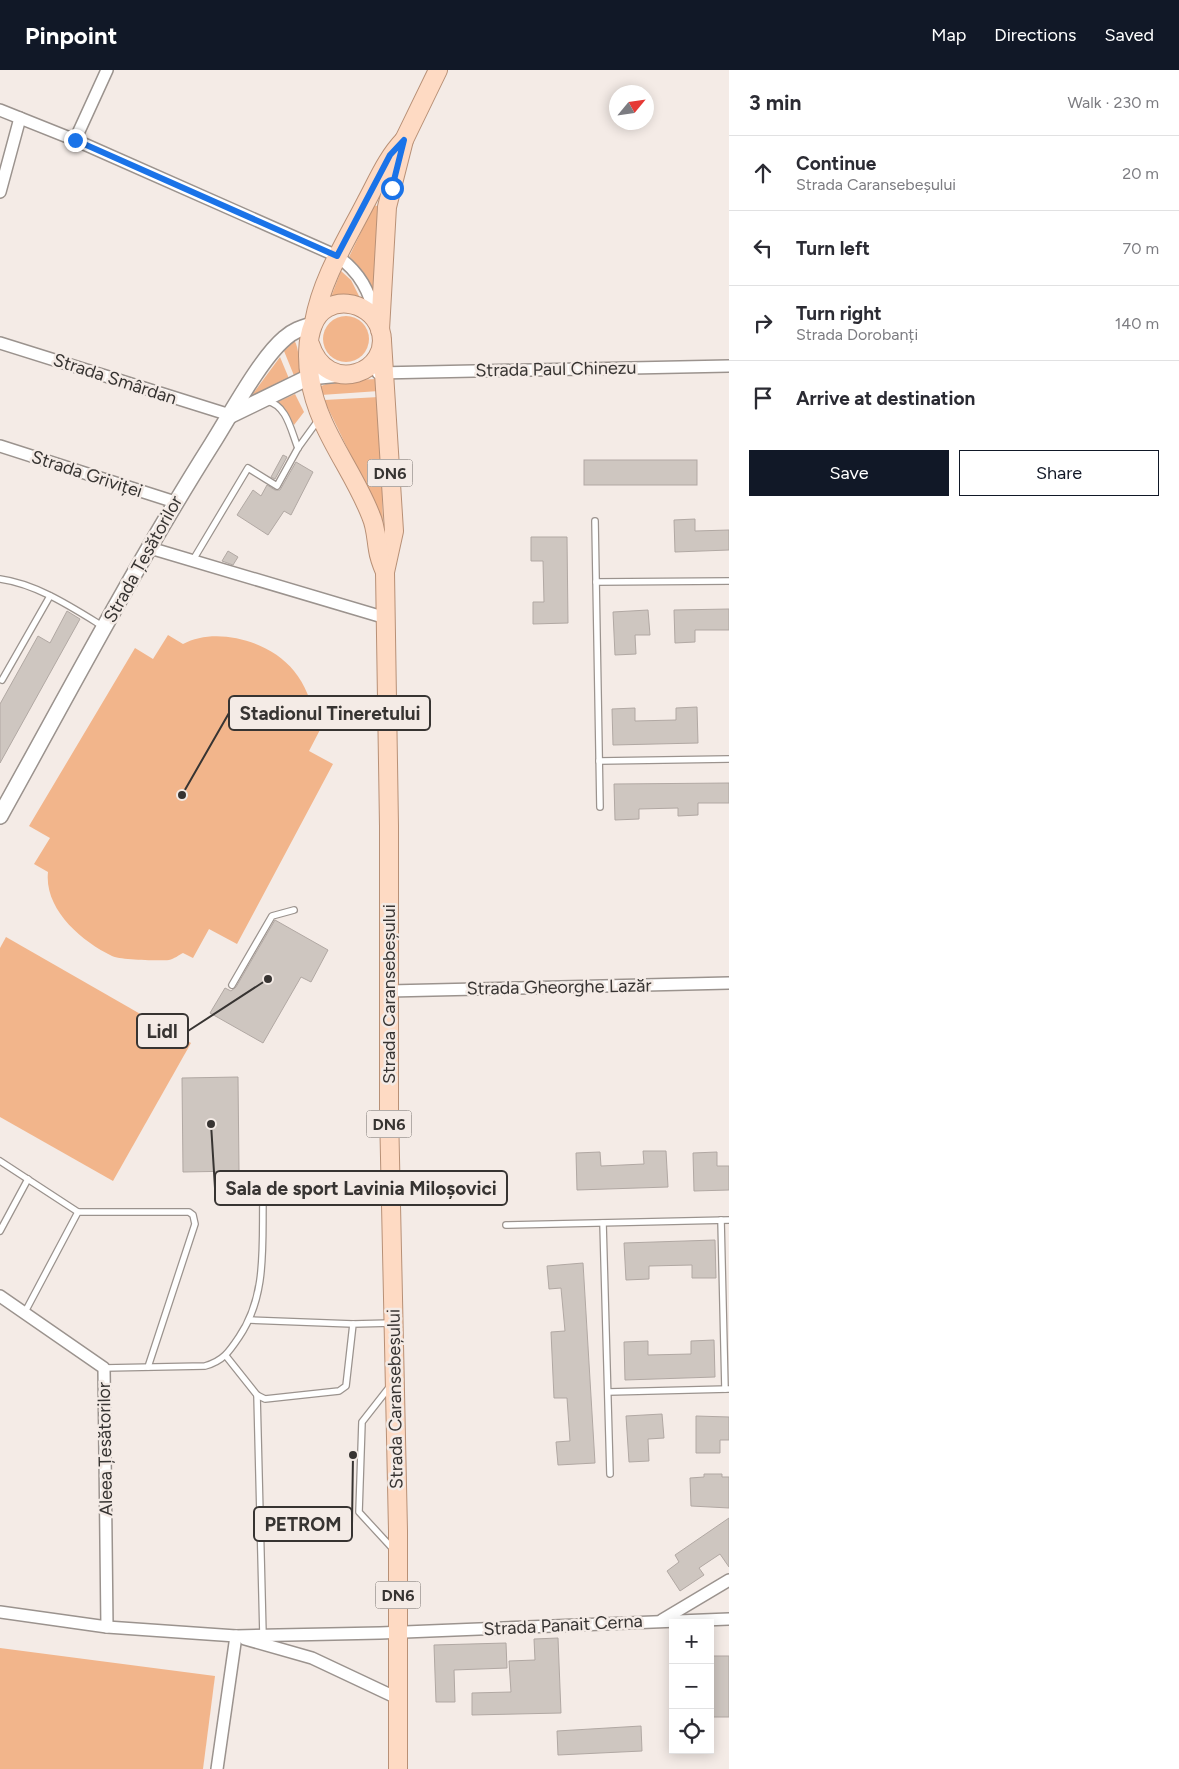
<!DOCTYPE html>
<html lang="en">
<head>
<meta charset="utf-8">
<style>
  :root { --surface:#fff; --page:#f7f7f7; --text:#2b2b33; --muted:#7c7c81; --line:#e1e1e2; --accent:#111827 }
  body { margin:0; font-family:Figtree,sans-serif; background:var(--page); color:var(--text) }
  .controls { position:absolute; right:15px; bottom:15px; display:grid; overflow:hidden; border-radius:0px; box-shadow:0 2px 12px #0003 }
  .controls button { width:45px; height:45px; display:grid; place-items:center; padding:0; border:0; border-bottom:1px solid var(--line); background:var(--surface); color:var(--text); font:25px sans-serif }
  .compass { position:absolute; left:609px; top:15px; width:45px; height:45px; border-radius:50%; background:var(--surface); box-shadow:0 2px 12px #0003; rotate:61deg }
  .stop { position:absolute; width:15px; height:15px; margin:-11px; border:4px solid #1a73e8; border-radius:50%; background:#fff }
  .stop.end { background:#1a73e8; border-color:#fff; box-shadow:0 1px 5px #0008 }
  .list { margin:0; padding:0; list-style:none }
  h2 { display:flex; justify-content:space-between; align-items:center; height:65px; margin:0; padding:0 20px; font-size:21px }
  h2 small { font-size:16px; font-weight:400; color:var(--muted) }
  .list li { display:grid; grid-template-columns:32px 1fr auto; gap:15px; align-items:center; box-sizing:border-box; height:75px; padding:0 20px; border-top:1px solid var(--line) }
  .list b { display:block; font-size:19px; white-space:nowrap }
  .list p { margin:0; font-size:16px; white-space:nowrap; color:var(--muted) }
  .list em { font-size:16px; font-style:normal; color:var(--muted) }
  .actions { display:flex; gap:10px; padding:15px 20px }
  .actions a { flex:1; padding:11px 0; border:1px solid var(--accent); border-radius:0px; text-align:center; font-size:18px; color:var(--accent) }
  .actions .main { background:var(--accent); color:#fff }
  .icon { flex:none; width:28px; height:28px; fill:none; stroke:currentColor; stroke-width:2; stroke-linecap:round; stroke-linejoin:round }
  .map { position:relative; flex:none; width:729px; height:1699px; overflow:hidden }
  header { display:flex; align-items:center; gap:30px; box-sizing:border-box; height:70px; padding:0 25px; background:var(--accent); color:#fff }
  header strong { font-size:24px }
  nav { display:flex; gap:28px; margin-inline-start:auto; font-size:18px }
  main { display:flex }
  aside { flex:1; background:var(--surface) }
  .map>svg:first-child { display:block }
  .green { fill:#f2b58b }
  .building { fill:#cec6c0; stroke:#b1a8a3 }
  .lines { fill:none; stroke-linecap:round; stroke-linejoin:round }
  .lane-casing { stroke:#9b938e; stroke-width:8 }
  .street-casing { stroke:#9b938e; stroke-width:14 }
  .secondary-casing { stroke:#9b938e; stroke-width:18 }
  .primary-casing { stroke:#b89076; stroke-width:20 }
  .lane { stroke:#fff; stroke-width:5.5 }
  .street { stroke:#fff; stroke-width:11 }
  .secondary { stroke:#fff; stroke-width:15 }
  .primary { stroke:#fedac3; stroke-width:18 }
  .route { stroke:#1a73e8; stroke-width:6 }
  .labels { text-anchor:middle; dominant-baseline:central; stroke-width:5; stroke-linejoin:round; paint-order:stroke }
  .shield { fill:#f4ebe6; stroke:#706b68; stroke-width:1 }
  .shield-label { font-size:16px; font-weight:bold; fill:#373432 }
  .street-label { font-size:18px; fill:#373432; stroke:#f4ebe6 }
  .leader { fill:none; stroke:#373432; stroke-width:2 }
  .callout-dot { fill:#373432; stroke:#f4ebe6; stroke-width:2 }
  .callout { fill:#f4ebe6; stroke:#373432; stroke-width:2 }
  .callout-label { font-size:19px; text-anchor:middle; font-weight:bold; fill:#373432 }
</style>
</head>
<body>
<header>
<strong>Pinpoint</strong>
<nav><a>Map</a><a>Directions</a><a>Saved</a></nav>
</header>
<main>
<div class="map">
<svg width="729" height="1699" viewBox="0 0 729 1699">
  <rect width="100%" height="100%" fill="#f4ebe6"/>
  <!-- green -->
  <g class="green">
    <path d="M374 135 380 137 373 222 364 203 349 187Z"/>
    <path d="M341 201 351 210 359 226 358 229 329 232Z"/>
    <circle cx="346" cy="269" r="23"/>
    <path d="M294 270C300 278 298 295 301 305L295 308 284 281Z"/>
    <path d="M280 287 290 311 246 333Z"/>
    <path d="M376 309 379 321 321 325 319 317 333 311Z"/>
    <path d="M295 324 304 342 294 355 283 337 277 332Z"/>
    <path d="M379 327 383 452 324 330Z"/>
    <path d="M168 565 183 574C216 556 270 571 294 601 305 614 312 633 315 650L323 654 309 681 333 694 237 874 209 859 193 888 183 883C179 885 174 889 169 890 160 891 119 890 112 886 81 871 44 839 48 802L34 794 50 768 29 756 135 578 153 589Z"/>
    <path d="M6 867 191 973 113 1111 0 1047V878Z"/>
    <path d="M0 1578 215 1606 203 1699H0Z"/>
  </g>
  <!-- building -->
  <g class="building">
    <path d="M283 385 287 387 275 409 271 407Z"/>
    <rect x="584" y="390" width="113" height="25"/>
    <path d="M296 392 313 402 291 445 284 441 268 465 237 445 253 420 261 426 267 415 275 420H280Z"/>
    <path d="M695 449V461L729 460V480L675 482 674 450Z"/>
    <path d="M531 467H567L568 553 533 554V532H544L543 491H531Z"/>
    <path d="M228 481 238 487 233 495 222 491Z"/>
    <path d="M729 539V560H695V572L675 573 674 540Z"/>
    <path d="M648 540 650 565H635L636 584 615 585 613 542Z"/>
    <path d="M67 541 80 549 0 693V634L38 566 50 573Z"/>
    <path d="M697 637 698 673 613 675 612 639 635 638V651L676 650V638Z"/>
    <path d="M729 713V733H698V745L678 746V738L639 739V749L615 750 614 714Z"/>
    <path d="M275 850 328 880 311 912 301 907 263 973 210 943 225 918 231 921 236 917Z"/>
    <path d="M238 1007 239 1101 183 1102 182 1008Z"/>
    <path d="M643 1081H666L668 1117 577 1120 576 1083 600 1082 601 1096 644 1094Z"/>
    <path d="M717 1082V1096H729V1120L694 1121 693 1083Z"/>
    <path d="M715 1170 716 1208H692V1195L649 1196V1209L626 1210 624 1173Z"/>
    <path d="M583 1193 595 1393 558 1395 556 1372 570 1371 567 1328H554L551 1262 565 1261 561 1218 549 1219 547 1196Z"/>
    <path d="M714 1270 715 1307 625 1310 624 1272 648 1271V1285L691 1284V1271Z"/>
    <path d="M662 1344 664 1368 648 1369 649 1391 629 1392 626 1346Z"/>
    <path d="M696 1346 729 1347V1370H720V1383H696Z"/>
    <path d="M704 1404H722V1407H729V1438L691 1436 690 1408 704 1407Z"/>
    <path d="M729 1448V1497L720 1484 699 1498 704 1505 680 1521 667 1501 679 1492 675 1485Z"/>
    <path d="M558 1568 561 1643 472 1645V1623L511 1622 509 1591 535 1590 534 1569Z"/>
    <path d="M506 1573 507 1598 454 1600 455 1632H436L434 1575Z"/>
    <rect x="710" y="1586" width="19" height="61"/>
    <path d="M641 1656 642 1681 558 1685 557 1661Z"/>
  </g>
  <g class="lines">
    <!-- lane casing -->
    <g class="lane-casing">
      <g id="lane">
        <path d="M267 331C287 335 291 361 298 378"/>
        <path d="M595 451 600 737"/>
        <path d="M193 490 248 398 277 416 298 378 319 349"/>
        <path d="M0 509C37 514 73 538 104 557"/>
        <path d="M596 512 729 511"/>
        <path d="M2 610 50 526"/>
        <path d="M599 691 729 689"/>
        <path d="M232 915 272 846 294 840"/>
        <path d="M0 1091 78 1142"/>
        <path d="M721 1150 725 1319"/>
        <path d="M603 1153 610 1404"/>
        <path d="M506 1155 729 1150"/>
        <path d="M0 1161 28 1109"/>
        <path d="M25 1242 78 1142H189L193 1145 195 1154 148 1297"/>
        <path d="M250 1250 353 1254"/>
        <path d="M226 1286 257 1325 265 1329 339 1321 346 1316 353 1254 392 1253"/>
        <path d="M104 1298 205 1296C223 1291 229 1282 239 1267 267 1226 262 1177 263 1129"/>
        <path d="M391 1315 362 1352 359 1442 393 1479"/>
        <path d="M608 1322 729 1319"/>
        <path d="M257 1325 263 1565"/>
      </g>
    </g>
    <!-- street casing -->
    <g class="street-casing">
      <g id="street">
        <path d="M0 40 75 70 337 186C360 202 370 222 376 249"/>
        <path d="M75 70 107 0"/>
        <path d="M0 122 20 48"/>
        <path d="M0 273 230 345"/>
        <path d="M378 303 729 296"/>
        <path d="M0 376 175 432"/>
        <path d="M150 478 386 548"/>
        <path d="M389 921 729 913"/>
        <path d="M0 1226 104 1298 107 1557"/>
        <path d="M0 1542 107 1557 236 1566 380 1563 729 1549"/>
        <path d="M662 1550 729 1510"/>
        <path d="M245 1569 312 1588 397 1628"/>
        <path d="M217 1699 236 1566"/>
      </g>
    </g>
    <!-- secondary casing -->
    <g class="secondary-casing">
      <g id="secondary">
        <path d="M231 345 309 307 341 304"/>
        <path d="M0 746C69 622 136 494 212 374 231 344 260 289 285 268 294 260 302 258 312 255"/>
      </g>
    </g>
    <!-- primary casing -->
    <g class="primary-casing">
      <g id="primary">
        <path d="M314 252C322 208 346 171 366 132 378 110 386 89 404 70"/>
        <path d="M380 260 387 137 404 70 438 0"/>
        <path d="M382 271 394 461 385 502 389 756V1041L398 1461V1699"/>
        <path d="M310 274C327 328 394 302 380 259 370 229 325 223 313 255 307 269 307 293 310 308 317 359 353 399 371 446 376 457 376 469 378 480 379 487 382 495 385 502"/>
      </g>
    </g>
    <!-- lane -->
    <use href="#lane" class="lane"/>
    <!-- street -->
    <use href="#street" class="street"/>
    <!-- secondary -->
    <use href="#secondary" class="secondary"/>
    <!-- primary -->
    <use href="#primary" class="primary"/>
  </g>
  <g class="lines">
    <!-- route -->
    <path class="route" d="M75 70 337 186 390 85 404 70 392 118"/>
  </g>
  <g class="labels">
    <!-- shield labels -->
    <g class="shield">
      <rect x="367.5" y="389.5" width="45" height="27" rx="4"/>
      <rect x="366.5" y="1040.5" width="45" height="27" rx="4"/>
      <rect x="375.5" y="1511.5" width="45" height="27" rx="4"/>
    </g>
    <g class="shield-label">
      <text x="390" y="403">DN6</text>
      <text x="389" y="1054">DN6</text>
      <text x="398" y="1525">DN6</text>
    </g>
    <!-- street labels -->
    <g class="street-label">
      <text transform="translate(556 299) rotate(-1)">Strada Paul Chinezu</text>
      <text transform="translate(115 309) rotate(18)">Strada Smârdan</text>
      <text transform="translate(87 404) rotate(18)">Strada Griviței</text>
      <text transform="translate(143 489) rotate(-61)">Strada Țesătorilor</text>
      <text transform="translate(559 917) rotate(-1)">Strada Gheorghe Lazăr</text>
      <text transform="translate(389 924) rotate(-90)">Strada Caransebeșului</text>
      <text transform="translate(395 1329) rotate(-91)">Strada Caransebeșului</text>
      <text transform="translate(105 1379) rotate(-91)">Aleea Țesătorilor</text>
      <text transform="translate(563 1555) rotate(-3)">Strada Panait Cerna</text>
    </g>
  </g>
  <!-- callouts -->
  <path class="leader" d="M182 725L229 643M268 909L188 961M211 1054L215 1118M353 1385L352 1454"/>
  <g class="callout-dot">
    <circle cx="182" cy="725" r="5"/>
    <circle cx="268" cy="909" r="5"/>
    <circle cx="211" cy="1054" r="5"/>
    <circle cx="353" cy="1385" r="5"/>
  </g>
  <g class="callout">
    <rect x="229" y="626" width="201" height="34" rx="5"/>
    <rect x="137" y="944" width="51" height="34" rx="5"/>
    <rect x="215" y="1101" width="292" height="34" rx="5"/>
    <rect x="254" y="1437" width="98" height="34" rx="5"/>
  </g>
  <g class="callout-label">
    <text x="330" y="650">Stadionul Tineretului</text>
    <text x="162" y="968">Lidl</text>
    <text x="361" y="1125">Sala de sport Lavinia Miloșovici</text>
    <text x="303" y="1461">PETROM</text>
  </g>
</svg>
<div class="controls">
<button>+</button>
<button>−</button>
<button><svg class="icon" aria-label="locate" viewBox="0 0 24 24"><circle cx="12" cy="12" r="6"/><path d="M12 2v4M12 18v4M2 12h4M18 12h4"/></svg></button>
</div>
<svg class="compass" viewBox="-18 -18 36 36"><path d="M0-13l5 13h-10z" fill="#e53935"/><path d="M0 13l5-13h-10z" fill="#7c7c81"/></svg>
<div class="stop" style="left:392px;top:118px"></div>
<div class="stop end" style="left:75px;top:70px"></div>
</div>
<aside>
<h2>3 min<small>Walk · 230 m</small></h2>
<ul class="list">
<li><svg class="icon" aria-label="ahead" viewBox="0 0 24 24"><path d="M12 20V5M6 11l6-6 6 6"/></svg><div><b>Continue</b><p>Strada Caransebeșului</p></div><em>20 m</em></li>
<li><svg class="icon" aria-label="left" viewBox="0 0 24 24"><path d="M17 20v-9H6M10 6l-5 5 5 5"/></svg><div><b>Turn left</b></div><em>70 m</em></li>
<li><svg class="icon" aria-label="right" viewBox="0 0 24 24"><path d="M7 20v-9h11M14 6l5 5-5 5"/></svg><div><b>Turn right</b><p>Strada Dorobanți</p></div><em>140 m</em></li>
<li><svg class="icon" aria-label="arrive" viewBox="0 0 24 24"><path d="M6 21V4h12l-3 4 3 4H6"/></svg><div><b>Arrive at destination</b></div></li>
</ul>
<div class="actions"><a class="main">Save</a><a>Share</a></div>
</aside>
</main>
</body>
</html>
